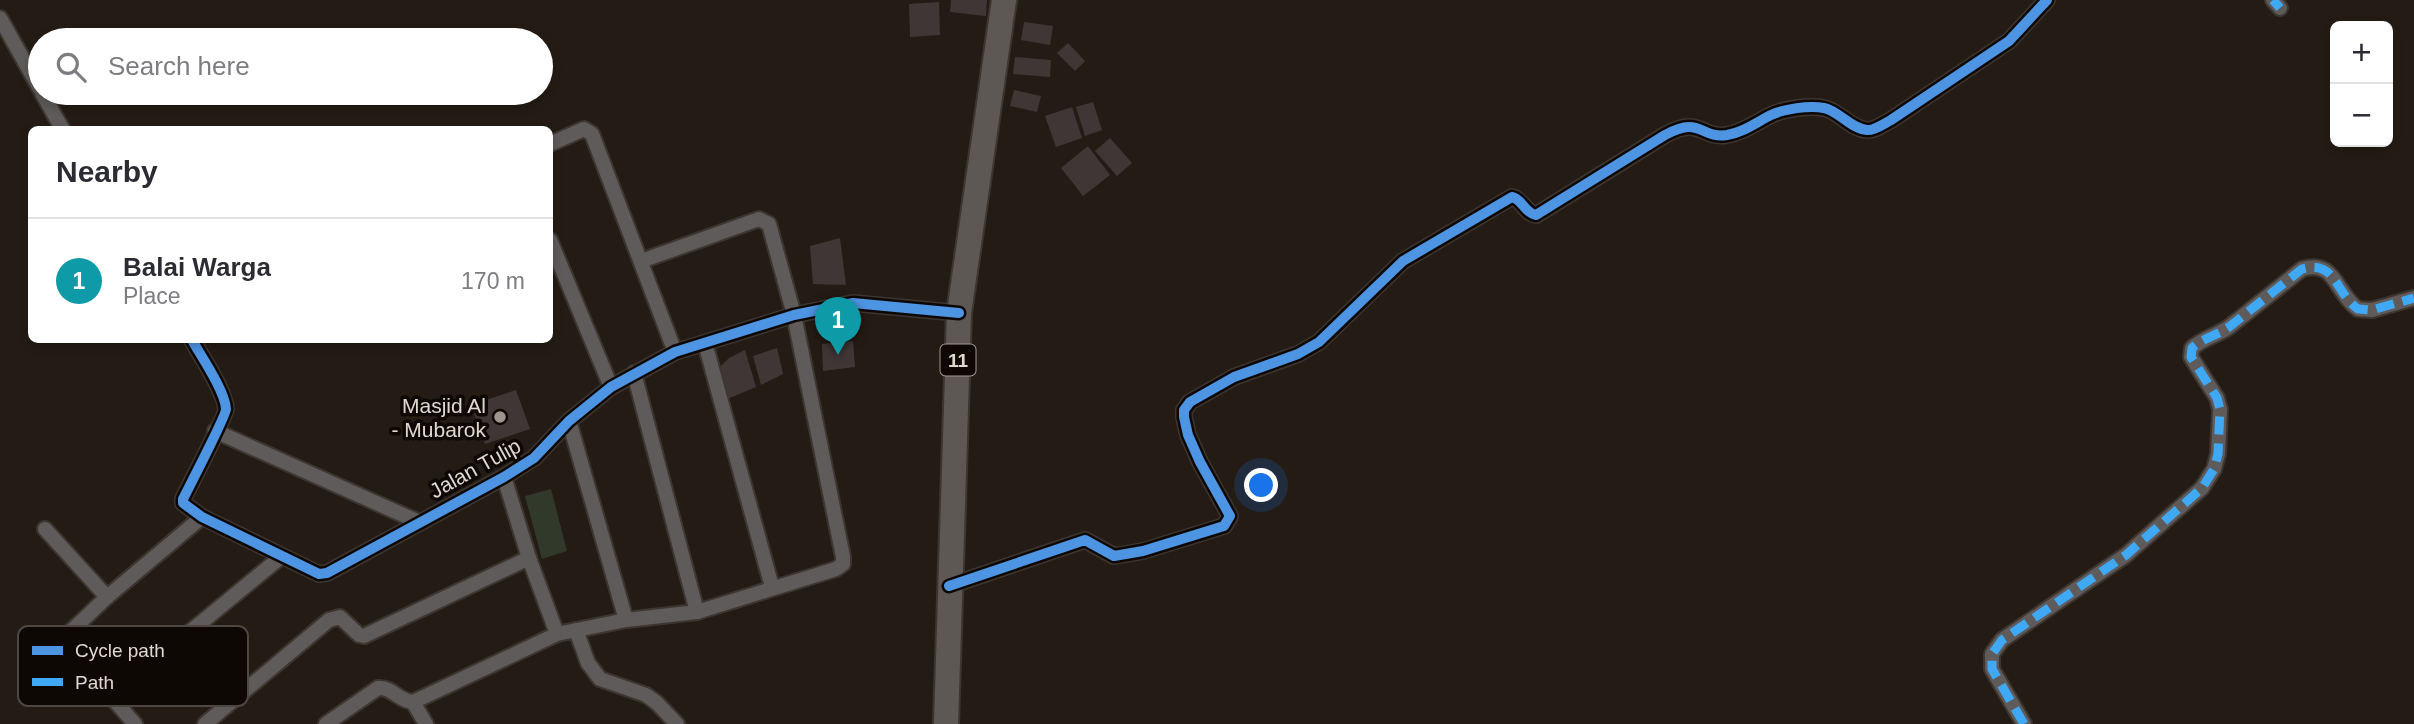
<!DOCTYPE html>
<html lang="en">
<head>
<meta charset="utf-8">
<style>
  :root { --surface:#fff; --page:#f7f7f7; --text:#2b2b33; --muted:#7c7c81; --line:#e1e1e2; --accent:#5f5b5c }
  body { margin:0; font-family:Arial,sans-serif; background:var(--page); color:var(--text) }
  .controls { position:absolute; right:21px; top:21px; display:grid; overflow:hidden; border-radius:10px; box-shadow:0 4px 10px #0003 }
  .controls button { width:63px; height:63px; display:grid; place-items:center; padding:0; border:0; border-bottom:2px solid var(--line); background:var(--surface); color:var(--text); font:35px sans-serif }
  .you { position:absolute; left:1262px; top:486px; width:24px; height:24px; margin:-18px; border:5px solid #fff; border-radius:50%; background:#1a73e8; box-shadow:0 0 0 10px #1a73e833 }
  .badge { display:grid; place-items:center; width:46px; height:46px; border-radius:50%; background:var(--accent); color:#fff; font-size:23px; font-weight:700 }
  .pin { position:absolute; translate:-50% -58px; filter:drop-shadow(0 2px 4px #0008) }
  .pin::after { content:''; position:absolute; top:37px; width:24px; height:21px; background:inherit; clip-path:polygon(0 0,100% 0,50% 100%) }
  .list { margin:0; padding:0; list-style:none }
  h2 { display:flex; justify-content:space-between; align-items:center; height:91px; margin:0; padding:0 28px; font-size:30px }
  h2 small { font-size:23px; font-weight:400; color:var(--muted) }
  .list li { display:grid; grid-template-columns:46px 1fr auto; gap:21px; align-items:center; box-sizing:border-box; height:126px; padding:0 28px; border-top:2px solid var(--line) }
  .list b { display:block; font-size:26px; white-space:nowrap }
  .list p { margin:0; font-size:23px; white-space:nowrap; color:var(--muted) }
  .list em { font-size:23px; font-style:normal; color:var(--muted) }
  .icon { flex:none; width:38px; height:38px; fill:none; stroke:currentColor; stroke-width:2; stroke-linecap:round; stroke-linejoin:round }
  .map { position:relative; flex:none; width:2414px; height:724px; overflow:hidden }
  .search { position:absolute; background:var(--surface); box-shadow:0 4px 10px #0003; left:28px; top:28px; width:525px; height:77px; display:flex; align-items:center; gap:18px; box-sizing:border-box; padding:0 24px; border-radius:38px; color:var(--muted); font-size:26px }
  .panel { position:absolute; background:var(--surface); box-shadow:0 4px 10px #0003; left:28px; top:126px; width:525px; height:217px; border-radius:10px }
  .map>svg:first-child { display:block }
  .green { fill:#313a2a }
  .building { fill:#403635 }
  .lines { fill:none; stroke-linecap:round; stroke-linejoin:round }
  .street-casing { stroke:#3d3630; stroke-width:18 }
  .highway-casing { stroke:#3d3630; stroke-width:28 }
  .street { stroke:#5f5b5b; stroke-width:14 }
  .highway { stroke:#5e5855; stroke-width:24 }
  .quiet { stroke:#3fa9f5; stroke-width:9; stroke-dasharray:18 9; stroke-linecap:butt }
  .cycleway-casing { stroke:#0e0804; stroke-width:15 }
  .cycleway { stroke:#4d94e3; stroke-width:10 }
  .poi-dot { fill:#9e968d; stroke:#0e0804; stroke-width:2.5 }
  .labels { text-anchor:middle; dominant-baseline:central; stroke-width:7; stroke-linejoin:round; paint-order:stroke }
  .shield { fill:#0e0804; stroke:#a19991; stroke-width:2 }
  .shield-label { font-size:19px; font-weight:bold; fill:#e0d7ce }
  .poi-label { font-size:21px; fill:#e0d7ce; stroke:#0e0804; text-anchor:end }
  .street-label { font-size:21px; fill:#e0d7ce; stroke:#0e0804 }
  .key { fill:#0e0804; stroke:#4d4641; stroke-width:2 }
  .key-label { font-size:19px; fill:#e0d7ce }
</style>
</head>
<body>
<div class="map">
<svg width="2414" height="724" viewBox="0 0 2414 724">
  <rect width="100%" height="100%" fill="#241c14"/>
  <!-- green -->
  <path class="green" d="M551 489 567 551 542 559 525 496Z"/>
  <!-- building -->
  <g class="building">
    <path d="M951 0H987L986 16 950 12Z"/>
    <path d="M939 2 940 35 910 37 909 4Z"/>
    <path d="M1024 22 1053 26 1050 45 1021 40Z"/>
    <path d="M1068 43 1085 61 1075 71 1057 53Z"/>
    <path d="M1015 57 1051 60 1050 77 1013 74Z"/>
    <path d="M1014 90 1041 96 1037 112 1010 106Z"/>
    <path d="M1093 102 1102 130 1085 136 1076 107Z"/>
    <path d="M1072 107 1082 138 1056 147 1045 116Z"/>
    <path d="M1110 138 1132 163 1117 176 1095 151Z"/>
    <path d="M1088 146 1110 175 1083 196 1061 168Z"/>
    <path d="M840 238 846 285 813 284 810 246Z"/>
    <path d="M853 341 855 367 823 371 822 344Z"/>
    <path d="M777 348 783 374 761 385 753 356Z"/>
    <path d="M745 350 756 387 725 400 717 370 729 358Z"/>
    <path d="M516 390 530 429 485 444 471 405Z"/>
  </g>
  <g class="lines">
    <!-- street casing -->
    <g class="street-casing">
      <g id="street">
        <path d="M2273 0 2280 8"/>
        <path d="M0 18 40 89"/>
        <path d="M42 93 63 130"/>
        <path d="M550 144 584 129 592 134 675 352"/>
        <path d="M550 240 611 387"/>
        <path d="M192 340C201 356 225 391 226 409 226 416 189 487 183 499V503L202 517 319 574 327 573 504 477 534 458 569 421 611 387 675 352 794 315 853 303 959 313"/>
        <path d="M705 343 772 587"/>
        <path d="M634 373 697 612"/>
        <path d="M569 421 626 620"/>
        <path d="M215 431 419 522"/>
        <path d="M504 477 529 558 557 634"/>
        <path d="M45 529 107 597"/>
        <path d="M949 586 1085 540 1114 556 1143 551 1224 526 1230 516 1200 462 1188 435 1184 417V410L1190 402 1234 377 1298 354 1319 342 1403 261 1512 197C1522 199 1525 213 1536 215L1665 135C1701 115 1700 139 1727 135 1744 132 1755 123 1771 115 1784 109 1809 105 1824 108 1839 111 1851 129 1867 130 1874 131 1885 123 1891 120L2009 41 2047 0"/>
        <path d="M576 630 588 663 600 679 646 695 657 703 677 724"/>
        <path d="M111 697 282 556"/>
        <path d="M413 702 426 724"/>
        <path d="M135 724 73 653 68 642 69 633 107 597 202 517"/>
        <path d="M205 724 329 620 340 617 359 635 364 636 529 558"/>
        <path d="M326 724 378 688C393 687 398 701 413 702L557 634 626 620 697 612 836 569 843 564V557L794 315 769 224 759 219 641 261"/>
        <path d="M2024 724 1992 669V654L2002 640 2126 555 2202 488 2214 469 2218 454 2220 409 2217 398 2191 357 2192 348C2203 338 2216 336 2229 327L2302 269C2336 259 2335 293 2358 309L2372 310 2414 298"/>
      </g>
    </g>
    <!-- highway casing -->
    <g class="highway-casing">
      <path id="highway" d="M946 724 959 313 1004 0"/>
    </g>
    <!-- street -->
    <use href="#street" class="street"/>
    <!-- highway -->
    <use href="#highway" class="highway"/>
    <!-- quiet -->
    <g class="quiet">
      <path d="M2273 0 2280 8"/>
      <path d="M2024 724 1992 669V654L2002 640 2126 555 2202 488 2214 469 2218 454 2220 409 2217 398 2191 357 2192 348C2203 338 2216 336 2229 327L2302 269C2336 259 2335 293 2358 309L2372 310 2414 298"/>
    </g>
    <!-- cycleway casing -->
    <g class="cycleway-casing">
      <g id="cycleway">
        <path d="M192 340C201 356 225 391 226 409 226 416 189 487 183 499V503L202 517 319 574 327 573 504 477 534 458 569 421 611 387 675 352 794 315 853 303 959 313"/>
        <path d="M949 586 1085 540 1114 556 1143 551 1224 526 1230 516 1200 462 1188 435 1184 417V410L1190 402 1234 377 1298 354 1319 342 1403 261 1512 197C1522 199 1525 213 1536 215L1665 135C1701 115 1700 139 1727 135 1744 132 1755 123 1771 115 1784 109 1809 105 1824 108 1839 111 1851 129 1867 130 1874 131 1885 123 1891 120L2009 41 2047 0"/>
      </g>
    </g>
    <!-- cycleway -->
    <use href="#cycleway" class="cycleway"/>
  </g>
  <!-- markers -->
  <circle class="poi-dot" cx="500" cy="417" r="7"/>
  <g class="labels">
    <!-- shield labels -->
    <rect class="shield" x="940.5" y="344.5" width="35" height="31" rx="5"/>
    <g class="shield-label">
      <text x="958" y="360">11</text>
    </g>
    <!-- poi labels -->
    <g class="poi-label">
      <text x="486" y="405">Masjid Al<tspan x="486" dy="24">- Mubarok</tspan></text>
    </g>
    <!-- street labels -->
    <g class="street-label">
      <text transform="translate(475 468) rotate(-29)">Jalan Tulip</text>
    </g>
  </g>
  <!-- legend -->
  <rect x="18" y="626" width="230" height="80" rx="10" class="key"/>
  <rect x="32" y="646" width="31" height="9" fill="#4d94e3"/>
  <rect x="32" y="678" width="31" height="8" fill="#3fa9f5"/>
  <g class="key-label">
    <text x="75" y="657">Cycle path</text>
    <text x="75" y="689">Path</text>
  </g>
</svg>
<div class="controls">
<button>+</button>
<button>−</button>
</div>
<div class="you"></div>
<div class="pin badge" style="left:838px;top:355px;background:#0f9aa8">1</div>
<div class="search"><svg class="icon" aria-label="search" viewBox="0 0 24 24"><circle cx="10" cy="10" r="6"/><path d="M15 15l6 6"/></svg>Search here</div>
<section class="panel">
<h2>Nearby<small></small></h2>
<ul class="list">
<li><span class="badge" style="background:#0f9aa8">1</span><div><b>Balai Warga</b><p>Place</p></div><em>170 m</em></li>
</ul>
</section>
</div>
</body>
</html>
